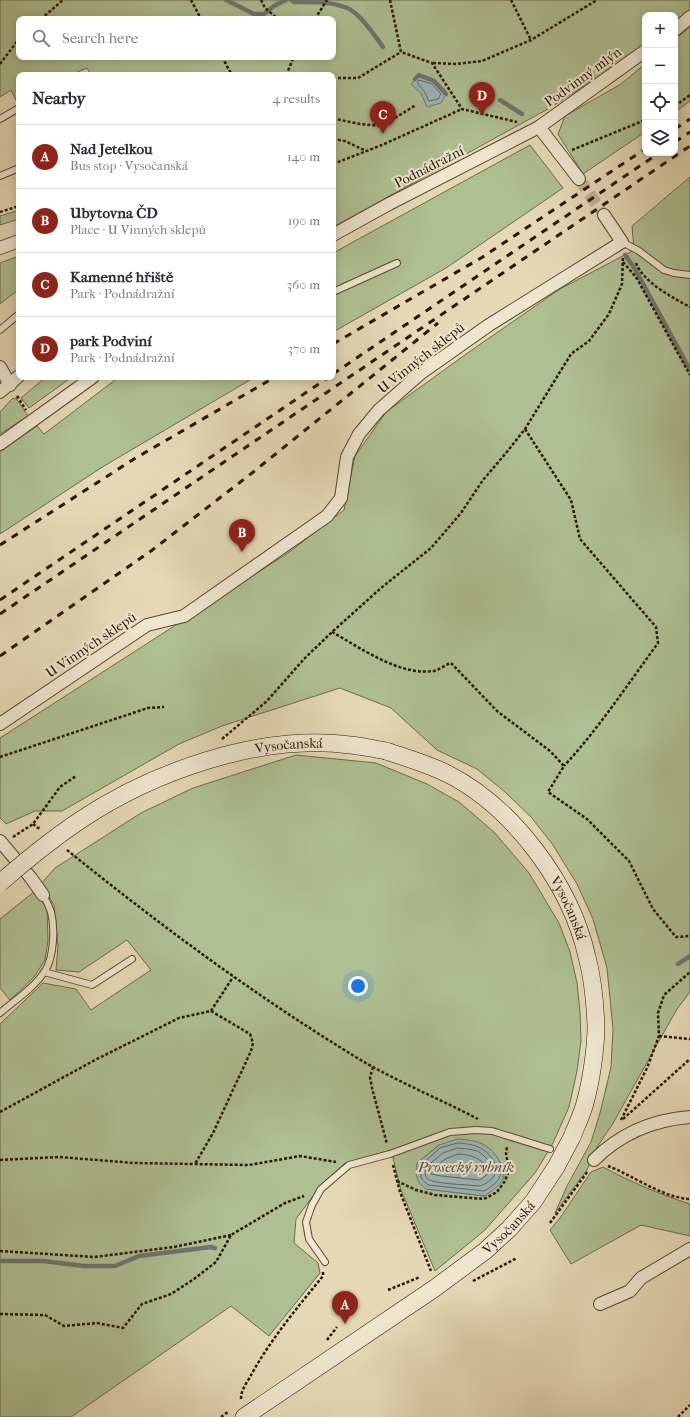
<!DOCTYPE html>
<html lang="en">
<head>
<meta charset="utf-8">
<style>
  :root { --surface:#fff; --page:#f2f2f3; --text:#2b2b33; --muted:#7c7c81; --line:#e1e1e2; --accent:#8f2418 }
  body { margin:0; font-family:"IM FELL French Canon",serif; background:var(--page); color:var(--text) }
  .controls { position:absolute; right:12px; top:12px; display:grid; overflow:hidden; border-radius:8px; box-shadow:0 2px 10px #0003 }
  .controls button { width:36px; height:36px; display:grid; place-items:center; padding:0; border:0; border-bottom:1px solid var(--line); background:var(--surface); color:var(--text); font:20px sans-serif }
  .you { position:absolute; left:358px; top:986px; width:14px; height:14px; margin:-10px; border:3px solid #fff; border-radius:50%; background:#1a73e8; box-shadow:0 0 0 6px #1a73e833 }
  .badge { display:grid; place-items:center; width:26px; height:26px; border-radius:50%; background:var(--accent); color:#fff; font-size:13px; font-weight:700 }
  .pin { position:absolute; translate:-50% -33px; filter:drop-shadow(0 1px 2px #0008) }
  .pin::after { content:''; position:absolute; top:21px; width:14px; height:12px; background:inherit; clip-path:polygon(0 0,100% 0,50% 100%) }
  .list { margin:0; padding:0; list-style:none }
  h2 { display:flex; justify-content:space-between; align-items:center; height:52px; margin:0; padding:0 16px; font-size:17px }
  h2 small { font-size:13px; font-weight:400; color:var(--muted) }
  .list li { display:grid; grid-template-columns:26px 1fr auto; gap:12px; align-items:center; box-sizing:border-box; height:64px; padding:0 16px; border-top:1px solid var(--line) }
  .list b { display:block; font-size:15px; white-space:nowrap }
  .list p { margin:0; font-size:13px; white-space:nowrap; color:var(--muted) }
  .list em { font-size:13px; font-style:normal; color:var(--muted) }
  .icon { flex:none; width:22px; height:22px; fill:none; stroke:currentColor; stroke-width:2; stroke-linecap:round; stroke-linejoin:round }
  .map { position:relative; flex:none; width:690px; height:1417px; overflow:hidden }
  .search { position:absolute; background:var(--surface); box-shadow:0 2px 10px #0003; left:16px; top:16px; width:320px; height:44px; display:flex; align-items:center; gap:10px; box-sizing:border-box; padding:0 14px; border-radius:8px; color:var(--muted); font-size:15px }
  .panel { position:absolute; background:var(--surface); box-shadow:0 2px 10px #0003; left:16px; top:72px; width:320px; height:308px; border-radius:8px }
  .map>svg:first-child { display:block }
  .green { fill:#aec092; stroke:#6c6a4c; fill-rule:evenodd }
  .water { fill:#9bb7b9; stroke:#6e7572 }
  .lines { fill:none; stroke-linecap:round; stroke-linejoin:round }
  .shore { stroke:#636560; stroke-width:1 }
  .stream { stroke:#6e7572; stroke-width:4.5 }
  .minor-tunnel { stroke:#c0b192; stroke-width:12; stroke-dasharray:12 6; stroke-linecap:butt }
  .service-casing { stroke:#5a4432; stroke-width:8 }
  .minor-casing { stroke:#5a4432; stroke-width:14 }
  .secondary-casing { stroke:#2b1307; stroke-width:18 }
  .path { stroke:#2b1307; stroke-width:2.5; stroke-dasharray:3 2; stroke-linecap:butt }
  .service { stroke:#eee6cf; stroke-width:6 }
  .minor { stroke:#eee6cf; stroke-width:12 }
  .secondary { stroke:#eee6cf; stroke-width:17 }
  .rail { stroke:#2b1307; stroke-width:3; stroke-dasharray:7 7; stroke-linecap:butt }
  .secondary-bridge-casing { stroke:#2b1307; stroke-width:18; stroke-linecap:butt }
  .secondary-bridge { stroke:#eee6cf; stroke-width:17 }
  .labels { text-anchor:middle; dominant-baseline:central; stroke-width:4; stroke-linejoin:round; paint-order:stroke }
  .street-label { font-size:14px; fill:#2b1307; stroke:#eee6cf }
  .water-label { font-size:15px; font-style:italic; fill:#524c45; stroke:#eee6cf }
</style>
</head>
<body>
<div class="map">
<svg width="690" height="1417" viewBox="0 0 690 1417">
  <rect width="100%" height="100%" fill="#e5d9b5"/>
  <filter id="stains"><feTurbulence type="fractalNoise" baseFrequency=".005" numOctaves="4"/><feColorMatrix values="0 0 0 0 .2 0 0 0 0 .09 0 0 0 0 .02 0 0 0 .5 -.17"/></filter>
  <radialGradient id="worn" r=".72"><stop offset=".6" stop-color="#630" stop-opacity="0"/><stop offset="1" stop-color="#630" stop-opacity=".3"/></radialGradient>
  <!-- green -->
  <g class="green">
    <path d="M0 0H291L294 2 318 1V0H690V11L675 27V15H645V47L548 109 333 227V75H91L87 68 71 75H19L18 104 11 90 0 97ZM19 19H333V57H19Z"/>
    <path d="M690 27V101L675 112V39Z"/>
    <path d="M645 64V132L583 174 558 134 565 116 621 84Z"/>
    <path d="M530 145 563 188 446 268 333 332V253Z"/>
    <path d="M690 177V992L677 1009 612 1125 597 1147 587 1170 555 1213 567 1186 591 1142 600 1113 611 1067 613 1029 607 968 593 919 577 884 553 845 531 817 505 792 477 769 437 750 391 708 340 688 222 726 179 744 62 811H35L6 824 0 818V738L288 553 344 510 355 456 386 412 469 352 560 289 634 250 632 226Z"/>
    <path d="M19 210V219L0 225V216Z"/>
    <path d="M19 256V289L0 304V263Z"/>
    <path d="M46 377H72L29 408 21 398Z"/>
    <path d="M119 377H255L104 466 0 534V451L37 426 44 434Z"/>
    <path d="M13 398 14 399 16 398 28 416 0 434V412Z"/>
    <path d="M296 755 376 763 427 784 459 802 494 832 529 873 559 923 570 952 577 983 580 1012 581 1041 577 1071 569 1107 552 1145 535 1173 485 1230 435 1271 401 1190 391 1150 345 1163 321 1185 296 1219 294 1243 318 1263 320 1273 269 1336 231 1306 71 1417H0V1024L43 983 76 989 91 1010 151 970 127 940 79 972 56 970 58 946 54 905 41 884 55 868 141 813 193 788ZM481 1143C494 1151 503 1162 504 1178L485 1196 427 1189 417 1163 439 1145Z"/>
    <path d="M35 891 47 909 48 941 45 960 34 977 10 1000 0 988V919Z"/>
    <path d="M603 1167C631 1182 659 1194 690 1204V1236L641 1225 571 1264 550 1230 560 1218 591 1172Z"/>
  </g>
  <!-- water -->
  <g class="water">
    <path d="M419 75 434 81 446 94 441 103 427 107 421 93 411 84Z"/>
    <path d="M457 1139C478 1140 491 1144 501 1164 503 1168 505 1174 503 1179 500 1186 491 1191 485 1196L426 1189C416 1182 415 1175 417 1163L439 1145Z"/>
  </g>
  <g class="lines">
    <!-- shore -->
    <g class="shore">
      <path d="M419 80 432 84 441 94 438 99 429 101 424 91 418 84Z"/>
      <path d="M458 1143C475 1144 488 1148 496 1165 498 1168 501 1172 500 1176 498 1183 489 1188 484 1191L428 1185 421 1178V1165L440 1148Z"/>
      <path d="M458 1148C465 1149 471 1149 477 1151 484 1154 497 1168 494 1176 492 1180 485 1184 481 1186 471 1185 434 1184 428 1179 424 1176 425 1171 426 1167L443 1153Z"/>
      <path d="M459 1154C472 1155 486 1159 488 1174L480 1180 441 1176 431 1174V1170C440 1162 447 1157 459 1154Z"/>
    </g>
    <!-- stream -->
    <g class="stream">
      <path d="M226 0 254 14H264L274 6 286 0"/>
      <path d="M291 0 294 2C312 2 330 1 347 8 360 13 375 36 383 47"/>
      <path d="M415 79 419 75 434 81 446 94"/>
      <path d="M500 100 522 114"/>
      <path d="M625 255 635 269 690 370"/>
      <path d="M678 964 690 956"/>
      <path d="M0 1261H43L84 1266H115L139 1256 211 1247 215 1248"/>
    </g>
    <!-- minor-tunnel -->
    <path class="minor-tunnel" d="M579 179 604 215"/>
    <!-- service casing -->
    <g class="service-casing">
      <g id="service">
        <path d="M0 119 19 108"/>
        <path d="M0 176 19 168"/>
        <path d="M622 242 639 251 664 270 674 273 690 275"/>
        <path d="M333 292 397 263"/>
        <path d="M0 330 19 314"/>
        <path d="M44 972 92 985 132 959"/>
        <path d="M0 1013C14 1001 35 987 45 971 54 957 55 928 51 912 49 906 46 900 43 895"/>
        <path d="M325 1262 309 1239 306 1222 312 1205 321 1189 349 1165 390 1154 450 1132 476 1130 492 1131 550 1149"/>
      </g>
    </g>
    <!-- minor casing -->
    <g class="minor-casing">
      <g id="minor">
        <path d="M675 30 690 17"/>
        <path d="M539 127 579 179"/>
        <path d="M333 235 389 204 539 127 645 51"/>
        <path d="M0 248 19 241"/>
        <path d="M0 367 10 385"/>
        <path d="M0 392 19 376"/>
        <path d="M0 444 93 377"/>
        <path d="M0 724 147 625 184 616 327 516 341 498 347 457 359 434 379 410 421 373 489 325 622 242 604 215"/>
        <path d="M0 841 31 878 43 895"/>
        <path d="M594 1160C621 1133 652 1120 690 1117"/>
        <path d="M600 1304 630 1291 641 1278 690 1249"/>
      </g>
    </g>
    <!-- secondary casing -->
    <g class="secondary-casing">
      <g id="secondary">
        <path id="s1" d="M386 751C407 758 428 764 448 774 514 808 571 885 587 957 593 979 595 1002 596 1026 596 1048 591 1082 585 1103 582 1115 576 1126 572 1137"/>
        <path id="s2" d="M244 1417 435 1288 485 1251 509 1229 533 1202 556 1167"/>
      </g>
    </g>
    <!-- path -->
    <g class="path">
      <path d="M191 0 201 19"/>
      <path d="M261 0 265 8 278 19"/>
      <path d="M390 0 401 52 432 63 462 109 517 122"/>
      <path d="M511 0 531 40"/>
      <path d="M41 19 63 0"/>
      <path d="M315 19 327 0"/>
      <path d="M222 57 232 75"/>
      <path d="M433 63 456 64 482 61 531 40 597 0"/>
      <path d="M0 64 19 39"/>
      <path d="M286 75 294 57"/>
      <path d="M333 78H358L401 52"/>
      <path d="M675 106 690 95"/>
      <path d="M333 120 336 119 360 124 382 126 416 105"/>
      <path d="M333 139 345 141 366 151"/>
      <path d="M572 150 645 120"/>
      <path d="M333 164 382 145 462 109"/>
      <path d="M0 212 19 206"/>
      <path d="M623 262 636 277 690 375"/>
      <path d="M636 263C643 282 673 298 690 307"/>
      <path d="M17 396 26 410"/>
      <path d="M525 429 571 500 580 539 656 627 658 643C628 684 599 728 564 766"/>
      <path d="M332 632C361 648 399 676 434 671 439 670 445 665 451 663L497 711 550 751 564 766 548 792 587 819 629 861 653 909 676 937 690 936"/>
      <path d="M222 739 267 701 304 659 332 632 381 588 431 548 461 513 483 480 506 453 525 429 571 354 589 341 609 314 622 284 623 256"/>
      <path d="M0 757 148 708 164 707"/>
      <path d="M33 824 41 830"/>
      <path d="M13 837 33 824 60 787 76 776"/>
      <path d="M67 850C156 922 249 991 346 1051 388 1078 434 1096 478 1119"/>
      <path d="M211 1011 233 977"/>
      <path d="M659 1036 690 1039"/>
      <path d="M373 1067 370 1077 372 1088 387 1144"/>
      <path d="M0 1112 95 1060 179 1018 211 1011 250 1034 253 1043 251 1051 213 1133 195 1164"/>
      <path d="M623 1119 690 1059"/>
      <path d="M621 1120 647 1068 659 1036 658 1013 664 995 690 972"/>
      <path d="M0 1160 59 1157 134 1163 249 1165 300 1156 336 1162"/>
      <path d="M393 1165 400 1192 431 1271"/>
      <path d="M608 1166C632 1175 663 1198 690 1199"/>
      <path d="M397 1181 416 1190 435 1195 484 1199 497 1192 505 1181 509 1170 506 1153 507 1147"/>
      <path d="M550 1223 588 1171"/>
      <path d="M0 1251 94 1257 174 1247 231 1235"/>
      <path d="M473 1281 517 1258"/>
      <path d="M388 1290 420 1277"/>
      <path d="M0 1314 45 1315 64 1326 97 1323 123 1328 142 1304 171 1294 194 1279 216 1262 231 1235 285 1203 304 1196"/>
      <path d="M327 1340 337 1327"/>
      <path d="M241 1399C241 1390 246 1384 250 1377 270 1340 297 1308 323 1276V1272"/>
      <path d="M221 1417 228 1412"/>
      <path d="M678 1417 690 1405"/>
    </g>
    <!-- service -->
    <use href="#service" class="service"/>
    <!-- minor -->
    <use href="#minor" class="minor"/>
    <!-- secondary -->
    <use href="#secondary" class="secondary"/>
    <!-- rail -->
    <g class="rail">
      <path d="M675 129 690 119"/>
      <path d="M675 142 690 132"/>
      <path d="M333 344 481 258 645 149"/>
      <path d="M333 374 659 153"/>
      <path d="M0 545 134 459 275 377"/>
      <path d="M0 600 329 377"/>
      <path d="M0 614 690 146"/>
      <path d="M0 656 151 551 252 473 438 323"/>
    </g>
    <!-- secondary-bridge casing -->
    <g class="secondary-bridge-casing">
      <g id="secondary-bridge">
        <path id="s3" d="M0 883C25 861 51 840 79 821 152 772 260 733 350 745 362 746 374 749 386 751"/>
        <path d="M556 1167 572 1137"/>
      </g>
    </g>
    <!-- secondary-bridge -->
    <use href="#secondary-bridge" class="secondary-bridge"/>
  </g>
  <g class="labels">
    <!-- street labels -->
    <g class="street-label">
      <text transform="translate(583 77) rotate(-36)">Podvinný mlýn</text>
      <text transform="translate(429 167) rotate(-27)">Podnádražní</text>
      <text transform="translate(421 358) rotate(-38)">U Vinných sklepů</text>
      <text transform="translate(91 645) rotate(-34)">U Vinných sklepů</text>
      <text stroke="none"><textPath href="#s3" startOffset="326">Vysočanská</textPath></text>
      <text stroke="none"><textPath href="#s1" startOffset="250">Vysočanská</textPath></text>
      <text stroke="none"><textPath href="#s2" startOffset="326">Vysočanská</textPath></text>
    </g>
    <!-- water labels -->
    <g class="water-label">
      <text x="466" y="1167">Prosecký rybník</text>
    </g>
  </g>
  <rect width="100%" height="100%" filter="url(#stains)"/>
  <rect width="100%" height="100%" fill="url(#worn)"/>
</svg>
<div class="controls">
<button>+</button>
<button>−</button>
<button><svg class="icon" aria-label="locate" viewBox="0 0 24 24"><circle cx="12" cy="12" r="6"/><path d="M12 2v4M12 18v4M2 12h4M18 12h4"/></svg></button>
<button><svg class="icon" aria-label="layers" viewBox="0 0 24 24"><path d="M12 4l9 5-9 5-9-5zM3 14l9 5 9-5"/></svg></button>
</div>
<div class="you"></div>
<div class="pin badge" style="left:345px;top:1324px">A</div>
<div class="pin badge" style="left:242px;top:552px">B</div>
<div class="pin badge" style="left:383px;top:134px">C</div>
<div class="pin badge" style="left:482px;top:115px">D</div>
<div class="search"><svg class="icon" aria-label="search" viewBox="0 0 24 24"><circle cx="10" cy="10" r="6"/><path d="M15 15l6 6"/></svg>Search here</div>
<section class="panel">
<h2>Nearby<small>4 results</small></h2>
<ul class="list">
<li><span class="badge">A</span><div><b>Nad Jetelkou</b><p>Bus stop · Vysočanská</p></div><em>140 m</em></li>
<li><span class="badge">B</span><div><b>Ubytovna ČD</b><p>Place · U Vinných sklepů</p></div><em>190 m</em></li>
<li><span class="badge">C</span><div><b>Kamenné hřiště</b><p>Park · Podnádražní</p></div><em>360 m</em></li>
<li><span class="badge">D</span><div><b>park Podviní</b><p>Park · Podnádražní</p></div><em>370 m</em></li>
</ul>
</section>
</div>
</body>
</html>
